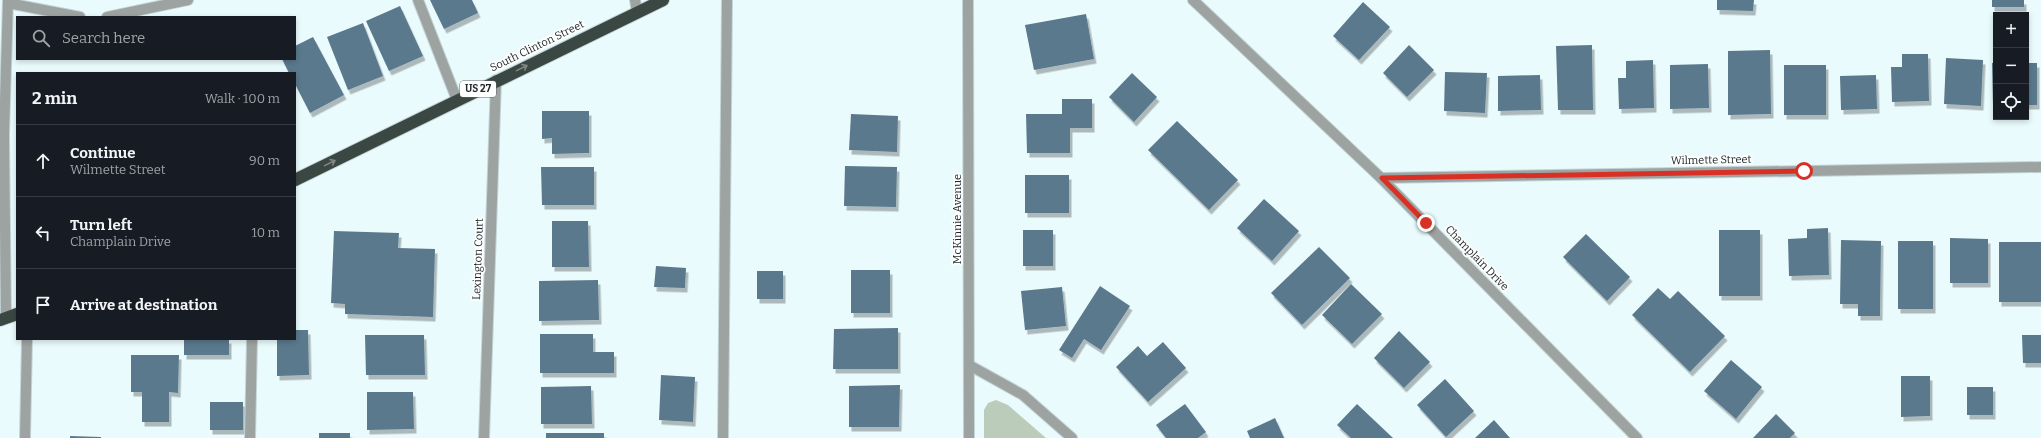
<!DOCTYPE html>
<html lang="en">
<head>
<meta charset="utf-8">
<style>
  :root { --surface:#171b24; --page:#242831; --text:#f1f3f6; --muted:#9ea1a6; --line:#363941 }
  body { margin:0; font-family:Bitter,serif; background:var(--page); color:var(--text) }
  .controls { position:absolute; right:12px; top:12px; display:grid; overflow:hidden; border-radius:0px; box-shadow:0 2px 6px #0003 }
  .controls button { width:36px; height:36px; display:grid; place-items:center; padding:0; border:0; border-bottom:1px solid var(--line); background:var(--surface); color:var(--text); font:20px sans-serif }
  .stop { position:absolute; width:12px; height:12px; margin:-9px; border:3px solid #d93025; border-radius:50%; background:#fff }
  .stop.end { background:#d93025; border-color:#fff; box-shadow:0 1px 4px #0008 }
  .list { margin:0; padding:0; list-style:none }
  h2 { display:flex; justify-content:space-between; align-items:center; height:52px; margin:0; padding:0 16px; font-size:17px }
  h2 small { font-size:13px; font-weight:400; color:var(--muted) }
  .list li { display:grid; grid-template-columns:26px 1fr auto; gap:12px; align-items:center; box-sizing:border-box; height:72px; padding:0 16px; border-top:1px solid var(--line) }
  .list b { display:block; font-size:15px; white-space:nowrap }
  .list p { margin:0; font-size:13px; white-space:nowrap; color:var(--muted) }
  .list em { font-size:13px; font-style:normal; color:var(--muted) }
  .icon { flex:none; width:22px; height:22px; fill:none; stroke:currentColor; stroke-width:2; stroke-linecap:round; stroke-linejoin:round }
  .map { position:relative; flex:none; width:2041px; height:438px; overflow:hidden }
  .search { position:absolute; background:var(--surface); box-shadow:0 2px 6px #0003; left:16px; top:16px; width:280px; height:44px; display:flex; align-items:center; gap:10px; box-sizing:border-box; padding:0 14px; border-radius:0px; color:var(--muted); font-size:15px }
  .panel { position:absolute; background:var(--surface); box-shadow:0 2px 6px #0003; left:16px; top:72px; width:280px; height:268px; border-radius:0px }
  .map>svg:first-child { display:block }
  .green { fill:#bcb }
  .building { fill:#5a798c; filter:url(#shadow) }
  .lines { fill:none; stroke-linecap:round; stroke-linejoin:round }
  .minor-casing { stroke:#c5d4d6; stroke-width:12 }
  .highway-casing { stroke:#c5d4d6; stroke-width:14 }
  .minor { stroke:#9da3a1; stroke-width:10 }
  .highway { stroke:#3b4743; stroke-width:12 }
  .oneway { stroke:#808785 }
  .route { stroke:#d93025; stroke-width:5 }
  .labels { text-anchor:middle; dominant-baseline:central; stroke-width:3.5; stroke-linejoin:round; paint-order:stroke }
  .shield { fill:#fff; stroke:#626667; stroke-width:1 }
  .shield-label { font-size:10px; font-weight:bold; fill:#1f2526 }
  .street-label { font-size:11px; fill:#1f2526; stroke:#fff }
</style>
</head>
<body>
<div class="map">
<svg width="2041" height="438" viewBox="0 0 2041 438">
  <defs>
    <filter id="shadow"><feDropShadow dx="2.5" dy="4.5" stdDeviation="0" flood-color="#0004"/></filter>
  </defs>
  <rect width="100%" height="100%" fill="#eafbfd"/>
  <!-- green -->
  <path class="green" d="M996 400 1008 405 1046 438H984V410L988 403Z"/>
  <!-- building -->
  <g class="building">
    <path d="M430 0H472L478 13 444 29Z"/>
    <path d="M1717 0H1754L1753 11 1717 10Z"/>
    <rect x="1992" y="0" width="32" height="7"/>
    <path d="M1363 2 1390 27 1359 60 1333 36Z"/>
    <path d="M400 6 423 56 389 71 366 21Z"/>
    <path d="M1086 14 1094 59 1034 70 1025 25Z"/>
    <path d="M363 23 383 76 348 90 327 37Z"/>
    <path d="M313 37 344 95 310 113 295 84V73H289L282 59H295V46Z"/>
    <path d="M1409 45 1434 70 1407 97 1383 73Z"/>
    <path d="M1592 45 1593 110H1558L1556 46Z"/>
    <path d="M1770 50 1771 114 1728 115V51Z"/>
    <path d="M1902 54H1928L1929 101 1892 102 1891 67H1902Z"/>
    <path d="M1946 58 1983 60 1981 106 1944 104Z"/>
    <path d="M1653 60 1654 108 1619 109 1618 78H1626V61Z"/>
    <path d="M1992 63H1996V106H1993Z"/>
    <rect x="2026" y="63" width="11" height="42"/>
    <path d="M1708 64 1709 108 1670 109V65Z"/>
    <rect x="1784" y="65" width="42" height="50"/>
    <path d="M1445 72 1487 73 1485 113 1444 111Z"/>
    <path d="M1132 73 1157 97 1134 122 1109 97Z"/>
    <path d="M1540 75 1541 110 1498 111V76Z"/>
    <path d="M1876 75 1877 109 1841 110 1840 76Z"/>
    <path d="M1062 99H1092V128H1070V153H1027L1026 114H1062Z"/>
    <path d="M542 111H589V153L552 154V138L542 139Z"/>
    <path d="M851 114 898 116 897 152 849 150Z"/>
    <path d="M1177 121 1238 180 1209 210 1148 150Z"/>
    <path d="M845 166 897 167 896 207 844 206Z"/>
    <path d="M541 167H594V205H542Z"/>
    <rect x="1025" y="175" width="44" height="38"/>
    <path d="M1264 199 1299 231 1272 261 1237 228Z"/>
    <path d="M552 221H588L589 267H552Z"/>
    <path d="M1828 228 1829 275 1789 276 1788 239 1807 238V229Z"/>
    <rect x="1023" y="230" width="30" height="36"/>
    <rect x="1719" y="230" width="41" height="66"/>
    <path d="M334 231 399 233 398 248 435 249 433 317 345 314V304L331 303Z"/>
    <path d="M1586 234 1630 277 1607 301 1563 257Z"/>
    <path d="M1950 238 1988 239V283H1950Z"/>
    <path d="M1841 240 1881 241 1880 316H1858V304H1840Z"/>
    <rect x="1898" y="241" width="35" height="68"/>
    <rect x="1999" y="242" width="42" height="60"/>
    <path d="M1319 247 1350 278 1302 325 1271 293Z"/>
    <path d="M656 266 686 268 685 288 654 287Z"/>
    <rect x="851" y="270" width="39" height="43"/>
    <rect x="757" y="271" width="26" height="28"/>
    <path d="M598 280 599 320 539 321V281Z"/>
    <path d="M1351 284 1382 314 1352 344 1322 315Z"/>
    <path d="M1100 286 1130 306 1101 350 1084 339 1072 358 1059 350Z"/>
    <path d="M1062 287 1066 326 1025 330 1021 291Z"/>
    <path d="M1658 288 1670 299 1678 291 1725 336 1690 372 1632 315Z"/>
    <path d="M898 328V369H833L834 329Z"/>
    <path d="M295 330H308L309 375 277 376V339H295Z"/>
    <path d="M1399 331 1430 362 1404 388 1374 358Z"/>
    <path d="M540 334H593V352H614V373H540Z"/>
    <path d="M365 335H424L425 375H366Z"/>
    <path d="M2022 335H2041V363H2023Z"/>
    <rect x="184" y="339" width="45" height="16"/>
    <path d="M1163 342 1186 368 1148 402 1116 367 1138 346 1147 356Z"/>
    <path d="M131 355H179L178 393 169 392V422H142V392H131Z"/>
    <path d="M1731 360 1762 387 1736 419 1704 391Z"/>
    <path d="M661 375 695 377 693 422 659 420Z"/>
    <path d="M1901 376H1930V416L1901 417Z"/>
    <path d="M1445 379 1474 411 1446 437 1417 405Z"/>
    <path d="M900 385 899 427H849V386Z"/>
    <path d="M591 386 592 424H541V387Z"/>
    <rect x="1967" y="387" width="26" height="28"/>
    <path d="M367 392H413L414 429 367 430Z"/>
    <rect x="210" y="402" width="33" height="28"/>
    <path d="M1185 404 1206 432 1198 438H1166L1156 425Z"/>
    <path d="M1357 404 1393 438H1351L1337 425Z"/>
    <path d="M1776 414 1795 433 1790 438H1753Z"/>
    <path d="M1275 418 1284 438H1250L1247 431Z"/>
    <path d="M1494 420 1510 438H1475Z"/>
    <rect x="319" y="433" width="31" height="5"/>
    <rect x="546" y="433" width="58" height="5"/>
    <path d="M70 436 101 437V438H70Z"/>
  </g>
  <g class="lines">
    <!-- minor casing -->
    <g class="minor-casing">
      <g id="minor">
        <path d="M418 0 457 100"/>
        <path d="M635 0 637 12"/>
        <path d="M968 0 969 438"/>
        <path d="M1193 0 1381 178 1637 438"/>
        <path d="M8 3 80 17"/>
        <path d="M107 17 188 0"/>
        <path d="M1381 178 2041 167"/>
        <path d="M6 318 4 135 8 0"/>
        <path d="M969 365 1023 395 1072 438"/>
        <path d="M25 438 27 339"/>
        <path d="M250 438 252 339"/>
        <path d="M484 438 496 80"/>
        <path d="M723 438 727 0"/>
      </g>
    </g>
    <!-- highway casing -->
    <g class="highway-casing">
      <g id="highway">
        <path d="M295 180 663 0"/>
        <path d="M0 320 17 314"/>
      </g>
    </g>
    <!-- minor -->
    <use href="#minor" class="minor"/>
    <!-- highway -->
    <use href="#highway" class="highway"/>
  </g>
  <!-- one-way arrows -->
  <defs><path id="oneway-shaft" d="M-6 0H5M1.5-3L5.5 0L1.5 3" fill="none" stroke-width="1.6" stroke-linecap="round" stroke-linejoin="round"/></defs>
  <g class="oneway">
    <use href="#oneway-shaft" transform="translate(522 68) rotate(-26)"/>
    <use href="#oneway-shaft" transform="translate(330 163) rotate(-26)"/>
  </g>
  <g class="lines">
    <!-- route -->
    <path class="route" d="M1426 223 1382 178 1804 171"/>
  </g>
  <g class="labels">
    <!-- shield labels -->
    <rect class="shield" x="460" y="81" width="36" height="16" rx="3"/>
    <g class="shield-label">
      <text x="478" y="89">US 27</text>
    </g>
    <!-- street labels -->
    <g class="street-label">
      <text transform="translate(537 46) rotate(-26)">South Clinton Street</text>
      <text transform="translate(1711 160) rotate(-1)">Wilmette Street</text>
      <text transform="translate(957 219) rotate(-90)">McKinnie Avenue</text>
      <text transform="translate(1477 258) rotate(46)">Champlain Drive</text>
      <text transform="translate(478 259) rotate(-88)">Lexington Court</text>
    </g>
  </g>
</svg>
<div class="controls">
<button>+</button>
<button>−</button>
<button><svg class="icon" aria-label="locate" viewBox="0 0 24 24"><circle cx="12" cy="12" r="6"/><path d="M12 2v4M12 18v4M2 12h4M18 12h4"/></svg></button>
</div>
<div class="stop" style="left:1804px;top:171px"></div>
<div class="stop end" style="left:1426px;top:223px"></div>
<div class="search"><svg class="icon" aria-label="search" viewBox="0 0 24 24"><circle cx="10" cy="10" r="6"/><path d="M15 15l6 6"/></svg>Search here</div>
<section class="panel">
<h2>2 min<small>Walk · 100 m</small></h2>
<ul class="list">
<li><svg class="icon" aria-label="ahead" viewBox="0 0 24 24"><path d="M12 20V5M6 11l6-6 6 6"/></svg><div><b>Continue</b><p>Wilmette Street</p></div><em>90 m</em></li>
<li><svg class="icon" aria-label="left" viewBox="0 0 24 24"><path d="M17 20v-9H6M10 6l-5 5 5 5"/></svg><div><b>Turn left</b><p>Champlain Drive</p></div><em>10 m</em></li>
<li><svg class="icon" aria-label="arrive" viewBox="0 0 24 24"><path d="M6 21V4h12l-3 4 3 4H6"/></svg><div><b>Arrive at destination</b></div></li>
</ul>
</section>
</div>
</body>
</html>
